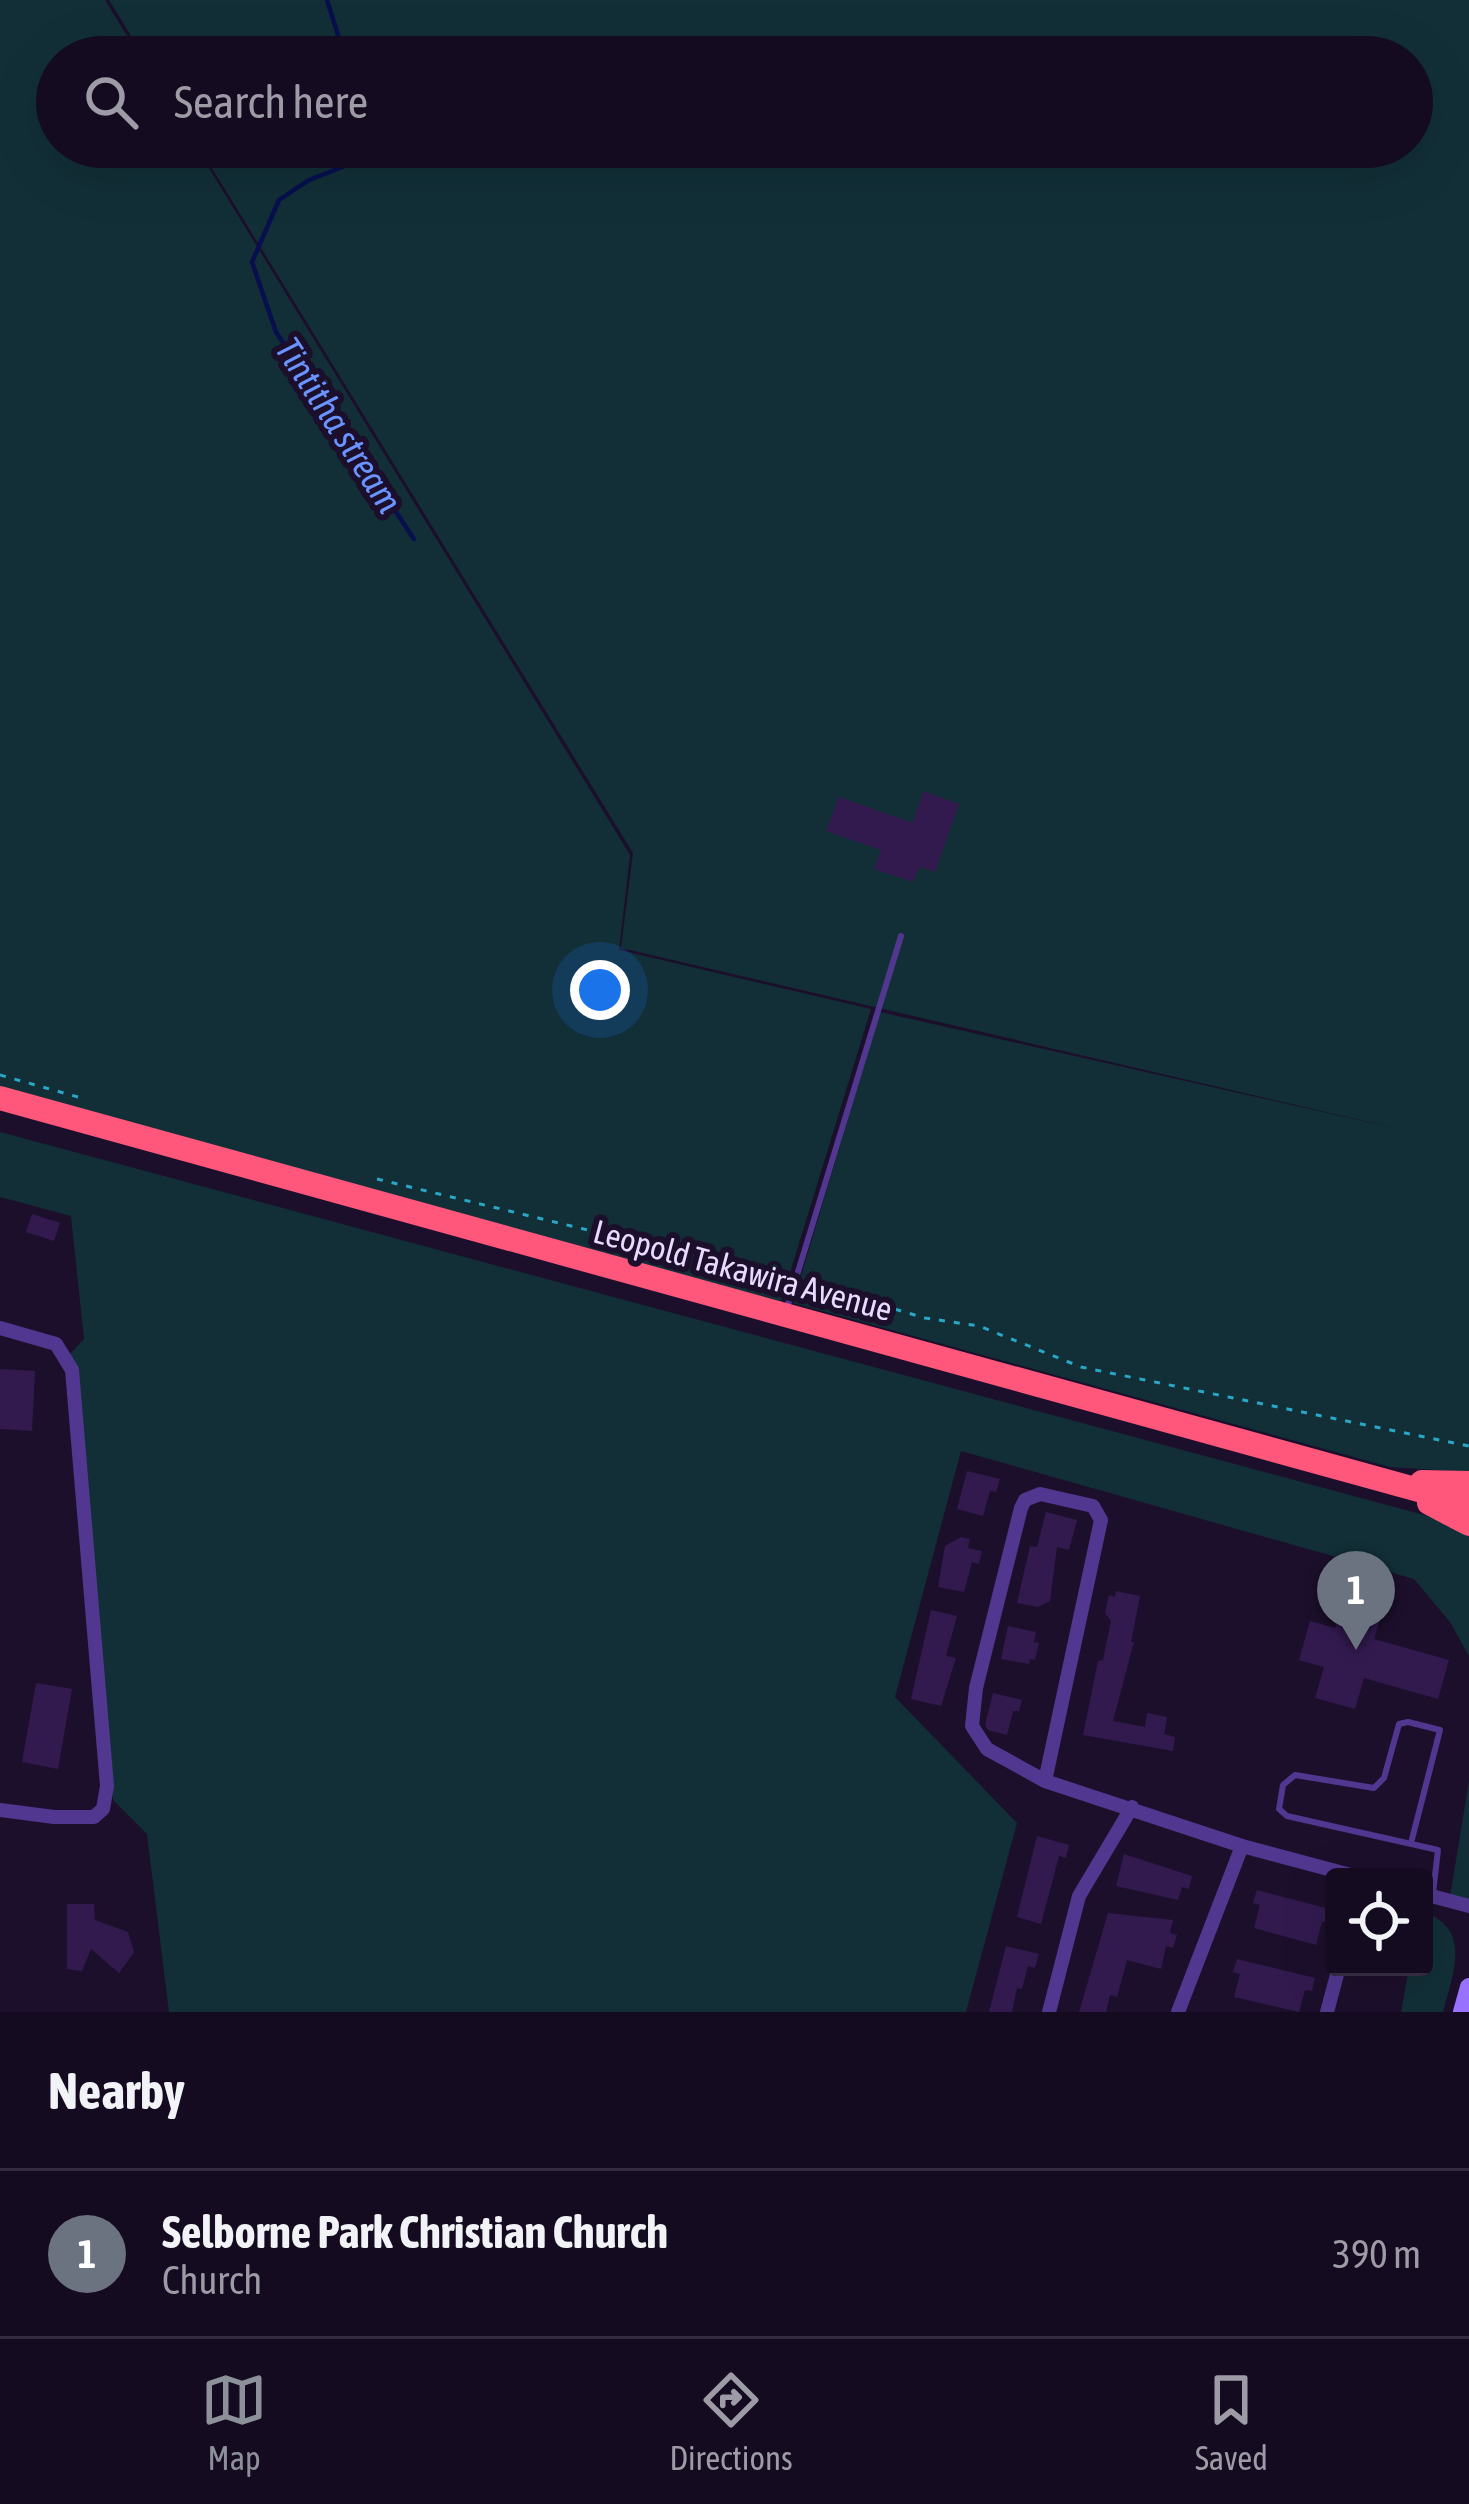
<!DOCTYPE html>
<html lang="en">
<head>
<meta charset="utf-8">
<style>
  :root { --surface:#150b21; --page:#22192e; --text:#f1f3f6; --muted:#9d9ba5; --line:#342b3f; --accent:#8c9099 }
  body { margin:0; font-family:"Asap Condensed",sans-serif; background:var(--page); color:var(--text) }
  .controls { position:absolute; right:36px; bottom:36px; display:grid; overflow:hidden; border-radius:12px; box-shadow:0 12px 48px #0002 }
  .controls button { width:108px; height:108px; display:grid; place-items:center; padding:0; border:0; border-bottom:3px solid var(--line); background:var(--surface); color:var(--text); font:60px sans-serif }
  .you { position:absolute; left:600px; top:990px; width:42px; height:42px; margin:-30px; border:9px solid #fff; border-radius:50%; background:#1a73e8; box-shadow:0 0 0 18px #1a73e833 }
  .badge { display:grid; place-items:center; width:78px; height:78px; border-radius:50%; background:var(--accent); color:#fff; font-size:39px; font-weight:700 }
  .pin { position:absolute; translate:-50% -99px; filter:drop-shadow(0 3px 6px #0008) }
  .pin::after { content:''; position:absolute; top:63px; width:42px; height:36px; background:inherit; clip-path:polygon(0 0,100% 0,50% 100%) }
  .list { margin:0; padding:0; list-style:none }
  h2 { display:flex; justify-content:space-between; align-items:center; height:156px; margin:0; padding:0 48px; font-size:51px }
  h2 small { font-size:39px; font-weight:400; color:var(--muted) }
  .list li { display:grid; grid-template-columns:78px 1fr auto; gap:36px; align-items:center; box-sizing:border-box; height:168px; padding:0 48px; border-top:3px solid var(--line) }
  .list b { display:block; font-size:45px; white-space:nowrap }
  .list p { margin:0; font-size:39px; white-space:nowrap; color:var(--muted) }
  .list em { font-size:39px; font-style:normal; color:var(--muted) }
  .icon { flex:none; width:66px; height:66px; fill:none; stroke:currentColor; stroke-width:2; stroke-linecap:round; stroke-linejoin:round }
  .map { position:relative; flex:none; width:1469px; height:2012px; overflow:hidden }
  .search { position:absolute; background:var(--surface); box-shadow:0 12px 48px #0002; left:36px; right:36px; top:36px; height:132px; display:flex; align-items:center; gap:30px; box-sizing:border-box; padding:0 42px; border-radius:66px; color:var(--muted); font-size:45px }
  .sheet { height:324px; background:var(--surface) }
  nav { display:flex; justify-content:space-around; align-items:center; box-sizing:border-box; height:168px; border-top:3px solid var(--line); background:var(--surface); font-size:33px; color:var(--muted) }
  nav a { display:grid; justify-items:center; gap:6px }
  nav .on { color:var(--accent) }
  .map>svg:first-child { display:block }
  .green { fill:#122f37 }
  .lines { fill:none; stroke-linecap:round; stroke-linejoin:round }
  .stream { stroke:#070f4e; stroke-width:4.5 }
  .building { fill:#321a4f }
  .path { stroke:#28a7c6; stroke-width:3; stroke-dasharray:6 9; stroke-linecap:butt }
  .lane { stroke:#51378f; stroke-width:6 }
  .street { stroke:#51378f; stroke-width:14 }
  .secondary { stroke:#9972ff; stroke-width:18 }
  .highway { stroke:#ff567b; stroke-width:24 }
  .labels { text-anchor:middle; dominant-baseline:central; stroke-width:12; stroke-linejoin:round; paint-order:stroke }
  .street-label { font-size:33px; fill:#e8dbff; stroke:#1c0f2c }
  .water-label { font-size:36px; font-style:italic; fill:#6993ff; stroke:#1c0f2c }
</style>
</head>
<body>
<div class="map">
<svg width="1469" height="2012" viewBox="0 0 1469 2012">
  <rect width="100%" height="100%" fill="#1c0f2c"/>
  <!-- green -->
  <g class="green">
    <path d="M0 0H105L140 57H57V147H196L630 855 619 950 871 1009 781 1302 0 1089Z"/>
    <path d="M109 0H1469V1472L1390 1467 793 1303 880 1012 1412 1132 621 948 633 853 199 147H1412V57H144Z"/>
    <path d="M0 1132 1439 1519 1469 1534V1656L1450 1622 1414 1579 961 1451 895 1697 1017 1823 966 2012H169L147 1834 113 1800 74 1369 69 1355 84 1339 71 1216 0 1197Z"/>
    <path d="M1469 1781V1901L1450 1897Z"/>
    <path d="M1424 1912C1469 1929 1456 1966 1443 2012H1401L1409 1967H1424Z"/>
  </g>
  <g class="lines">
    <!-- stream -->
    <g class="stream">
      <path d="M327 0 345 57"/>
      <path d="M359 147 350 164 309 180 279 200 252 262 276 332 414 539"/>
    </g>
  </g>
  <!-- building -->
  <g class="building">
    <path d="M923 791 959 804 935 872 920 867 913 882 874 869 881 850 826 831 839 797 913 823Z"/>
    <path d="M32 1214 60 1223 54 1241 26 1232Z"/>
    <path d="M0 1369 35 1371 32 1431 0 1429Z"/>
    <path d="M967 1471 1000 1479 996 1492 990 1491 983 1516 957 1509Z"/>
    <path d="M1046 1512 1077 1520 1069 1550 1057 1547 1050 1601 1038 1607 1017 1603 1030 1546 1037 1547Z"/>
    <path d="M961 1537 970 1539 968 1548 982 1551 979 1564 972 1562 964 1592 938 1587 945 1546Z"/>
    <path d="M1116 1591 1140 1596 1131 1642H1134L1113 1721 1145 1727 1147 1713 1167 1717 1164 1734 1175 1737 1173 1751 1083 1735 1098 1661 1103 1660 1111 1621 1105 1613 1109 1595 1115 1597Z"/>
    <path d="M1344 1596 1384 1607 1374 1639 1449 1660 1438 1699 1364 1678 1355 1709 1315 1698 1324 1667 1299 1660 1310 1621 1335 1628Z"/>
    <path d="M931 1610 957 1616 946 1656 956 1658 941 1706 911 1699Z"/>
    <path d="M1008 1626 1036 1632 1034 1642 1039 1643 1035 1660 1030 1659 1029 1664 1001 1659Z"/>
    <path d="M36 1683 72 1689 58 1769 22 1762Z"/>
    <path d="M993 1693 1022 1700 1019 1711H1013L1007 1735 988 1730 985 1725Z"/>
    <path d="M1037 1836 1069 1845 1066 1858 1059 1856 1041 1924 1017 1917Z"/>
    <path d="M1124 1854 1192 1876 1189 1889 1182 1887 1178 1900 1116 1886Z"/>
    <path d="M1257 1890 1333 1910 1329 1923 1322 1922 1316 1945 1254 1928 1260 1905 1253 1903Z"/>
    <path d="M67 1904H94L95 1920 128 1932 134 1952 119 1973 91 1949 82 1971 67 1969Z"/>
    <path d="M1108 1913 1173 1920 1170 1933 1177 1935 1173 1948 1166 1946 1161 1969 1127 1960 1117 1997 1110 1995 1106 2012H1079Z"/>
    <path d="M1006 1946 1039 1954 1035 1968 1028 1966 1022 1989 1017 1988 1012 2012H989Z"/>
    <path d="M1237 1959 1315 1978 1312 1991 1305 1990 1299 2012 1234 1997 1240 1974 1233 1972Z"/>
  </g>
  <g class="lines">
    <!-- path -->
    <g class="path">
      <path d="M0 1075 85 1099"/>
      <path d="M377 1179 782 1277"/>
      <path d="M809 1284 925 1318 979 1326 1081 1367 1469 1446"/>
    </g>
    <!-- lane -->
    <g class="lane">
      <path d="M786 1311 901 936"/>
      <path d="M1411 1843 1440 1730 1408 1722 1399 1724 1384 1778 1374 1788 1295 1775 1283 1785 1279 1809 1287 1816 1438 1850 1433 1893"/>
    </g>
    <!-- street -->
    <g class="street">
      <path d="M0 1328 56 1344 72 1370 107 1786 103 1809 94 1817H54L0 1810"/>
      <path d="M1045 1781 1101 1520 1093 1506 1040 1494 1025 1500 1021 1508 976 1688 972 1726 987 1749 1045 1781 1242 1846 1358 1877"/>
      <path d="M1424 1894 1469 1906"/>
      <path d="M1049 2012 1079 1896 1132 1807"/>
      <path d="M1178 2012 1242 1846"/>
      <path d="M1327 2012 1339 1967"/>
    </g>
    <!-- secondary -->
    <path class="secondary" d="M1462 2012 1469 1987"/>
    <!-- highway -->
    <g class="highway">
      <path d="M0 1098 1469 1504"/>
      <path d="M1422 1482 1469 1483"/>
      <path d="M1429 1503 1469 1524"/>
    </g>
  </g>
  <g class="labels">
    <!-- street labels -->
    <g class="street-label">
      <text transform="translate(743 1270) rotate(15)">Leopold Takawira Avenue</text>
    </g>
    <!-- water labels -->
    <g class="water-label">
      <text transform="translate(339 425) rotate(57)">Tintitha stream</text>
    </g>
  </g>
</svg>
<div class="controls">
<button><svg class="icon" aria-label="locate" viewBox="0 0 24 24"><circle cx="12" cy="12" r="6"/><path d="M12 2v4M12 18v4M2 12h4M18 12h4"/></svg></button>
</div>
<div class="you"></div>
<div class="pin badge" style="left:1356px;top:1650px;background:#6b7280">1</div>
<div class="search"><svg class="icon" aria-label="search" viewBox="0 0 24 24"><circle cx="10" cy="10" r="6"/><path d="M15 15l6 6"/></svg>Search here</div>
</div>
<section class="sheet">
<h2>Nearby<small></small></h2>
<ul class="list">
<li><span class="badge" style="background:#6b7280">1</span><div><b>Selborne Park Christian Church</b><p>Church</p></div><em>390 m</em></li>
</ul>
</section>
<nav>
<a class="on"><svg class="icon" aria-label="map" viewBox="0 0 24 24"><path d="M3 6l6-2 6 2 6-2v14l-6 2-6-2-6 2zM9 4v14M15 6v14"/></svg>Map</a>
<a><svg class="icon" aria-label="directions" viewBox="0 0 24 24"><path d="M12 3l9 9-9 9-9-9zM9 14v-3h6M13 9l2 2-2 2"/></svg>Directions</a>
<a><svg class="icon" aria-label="saved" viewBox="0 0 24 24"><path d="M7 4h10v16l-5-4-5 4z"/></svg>Saved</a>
</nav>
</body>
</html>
